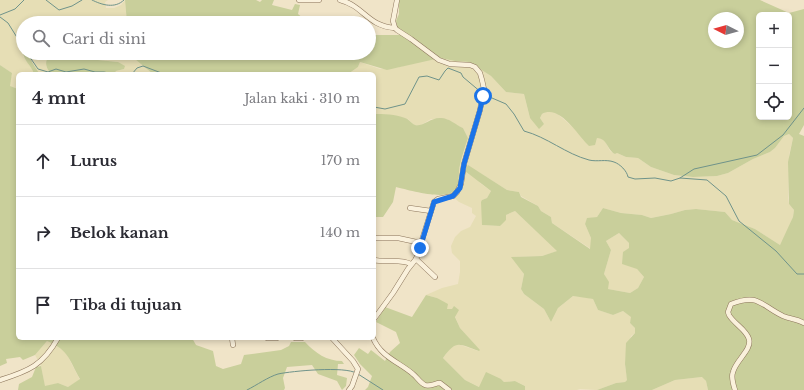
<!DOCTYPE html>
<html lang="id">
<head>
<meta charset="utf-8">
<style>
  :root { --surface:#fff; --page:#f7f7f7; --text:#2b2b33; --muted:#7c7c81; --line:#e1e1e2 }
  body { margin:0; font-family:"Libre Baskerville",serif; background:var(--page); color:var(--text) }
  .controls { position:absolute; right:12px; top:12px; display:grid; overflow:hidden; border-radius:6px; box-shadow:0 2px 6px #0003 }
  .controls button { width:36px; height:36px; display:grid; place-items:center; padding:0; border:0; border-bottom:1px solid var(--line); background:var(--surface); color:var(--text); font:20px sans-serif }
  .compass { position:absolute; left:708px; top:12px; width:36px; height:36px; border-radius:50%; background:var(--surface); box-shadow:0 2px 6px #0003; rotate:276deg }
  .stop { position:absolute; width:12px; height:12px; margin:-9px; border:3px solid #1a73e8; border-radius:50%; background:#fff }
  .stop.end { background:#1a73e8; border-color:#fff; box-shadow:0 1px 4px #0008 }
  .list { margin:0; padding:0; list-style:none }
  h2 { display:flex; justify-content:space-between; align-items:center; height:52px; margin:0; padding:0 16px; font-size:17px }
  h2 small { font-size:13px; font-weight:400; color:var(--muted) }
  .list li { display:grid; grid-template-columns:26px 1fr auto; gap:12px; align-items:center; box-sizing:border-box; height:72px; padding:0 16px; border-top:1px solid var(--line) }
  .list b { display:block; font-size:15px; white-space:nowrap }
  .list em { font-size:13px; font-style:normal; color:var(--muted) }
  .icon { flex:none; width:22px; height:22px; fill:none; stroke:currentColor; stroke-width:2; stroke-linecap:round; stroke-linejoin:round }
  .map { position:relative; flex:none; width:804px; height:390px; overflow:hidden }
  .search { position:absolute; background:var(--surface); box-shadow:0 2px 6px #0003; left:16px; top:16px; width:360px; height:44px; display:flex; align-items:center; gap:10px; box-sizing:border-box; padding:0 14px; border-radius:22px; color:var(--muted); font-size:15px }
  .panel { position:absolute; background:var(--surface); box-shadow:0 2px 6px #0003; left:16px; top:72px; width:360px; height:268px; border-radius:6px }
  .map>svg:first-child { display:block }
  .farmland { fill:#e6deb5 }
  .green { fill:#c9cf9b; fill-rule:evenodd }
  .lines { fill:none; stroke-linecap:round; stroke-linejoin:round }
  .stream { stroke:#6f938a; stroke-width:1 }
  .minor-casing { stroke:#8d765c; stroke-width:5.5 }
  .minor { stroke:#faf1dc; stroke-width:4.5 }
  .route { stroke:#1a73e8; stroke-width:5 }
</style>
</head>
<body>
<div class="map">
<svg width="804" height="390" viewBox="0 0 804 390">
  <rect width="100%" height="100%" fill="#f0e4c8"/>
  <!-- farmland -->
  <g class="farmland">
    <path d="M0 0H108L105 2 106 8H114L121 5 125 0 127 23H23V42L21 45 23 50V56L32 69 34 74H18V89L9 86 12 73 0 65Z"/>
    <path d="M28 53H129L153 74H114L116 71 124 69 118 62 98 60 75 55 47 58 46 66 50 72 49 74H40L37 72 33 61 29 57Z"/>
    <path d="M440 58 455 61 469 62 491 76 506 92 524 94 530 118 544 124 540 118 542 114 548 111 554 112 560 116 577 131 596 141 597 138H600L605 141 610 151 615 154 617 153 626 157 638 158 651 167 674 175 693 177 717 176 728 173 753 159 770 152 775 148 784 136 789 134 793 138 789 155 788 198 789 204 794 210 793 217 788 230 780 245 755 229 732 220 725 212 696 209 685 210 671 214 651 218 642 215 621 213 603 208 597 217 587 219 585 224 591 238V249L552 223 551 217 541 211 538 206 521 196 519 192 507 190 477 171 480 183 491 191 487 198 482 200V225L500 226 506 215 515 211 558 251 542 256 512 257 524 274 521 289 524 294 544 309 551 322 558 308 573 296 584 297 593 299 598 310 613 315 623 311 632 317 630 323 635 328V333L631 336 626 354 625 366 627 377V380L625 382 616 383 597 390 580 389 577 390H525V386L515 381 504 382 501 379 479 387 465 380 443 358 452 346 458 344 478 351 479 350 460 328 452 309H447L437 298 426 295 442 288 458 284 460 272V261L452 253 451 246 455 237 461 231 470 227 476 216 472 213V208L459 202 450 194 455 191 457 186 460 166 468 138 463 128 452 123 447 119H431L421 125H414L408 119 390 115 374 114V74H348L358 67 360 62 380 69 396 68 425 60Z"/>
    <path d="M619 233 629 243V248L637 269 644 277 638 288 630 293 608 289V285L604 274 611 250 606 241Z"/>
    <path d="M47 341 57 345 66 353 80 380 68 387 58 383 45 387 41 366 35 355Z"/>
    <path d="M703 377 706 381 708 390H652L675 380Z"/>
  </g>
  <!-- green -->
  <g class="green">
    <path d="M125 0H256L260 2 262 0H274L272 5 292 10 295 4 300 5 298 14 304 19 332 18 339 23H127Z"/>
    <path d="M399 0H760L789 13 804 9V125L799 134 804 136V390H708L706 381 702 377 675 380 652 390H597L616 383 625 382 627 380 625 364 626 343 635 333V328L630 323 631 317 623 311 613 315 598 310 593 299 573 296 558 308 551 322 544 309 524 294 521 289 524 274 511 257 542 256 557 251 515 211 506 215V220L500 226 482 225 481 202 482 200 487 198 491 191 465 171 468 165 507 190 519 192 521 197 538 206 541 211 551 217 552 223 590 249 591 238 585 224 587 218 597 217 603 208 621 213 642 215 651 218 671 214 685 210 696 209 725 212 732 220 755 229 780 245 793 217 794 210 789 204 788 162 793 138 789 134 784 136 775 148 770 152 753 159 728 173 717 176 693 177 674 175 651 167 638 158 626 157 617 153 615 154C607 150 608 139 597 138L595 145 589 146C578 136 560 104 542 114L540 118 544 124 539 129 530 118 524 94 506 92 491 76 469 62 455 61 440 58 387 70 360 62 358 67 348 74H153L129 54 369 53V35H399L396 21 399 14ZM759 15H789V117H759ZM714 18H738V42H714ZM619 233 629 243V248L623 252 622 264 637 269 644 277 638 288 630 293 608 289 609 282 604 274 611 250 606 241Z"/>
    <path d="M23 53H28C29 57 37 71 40 74H34C32 67 23 59 23 53Z"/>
    <path d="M53 53 68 56 74 55 98 60 118 62 125 66 124 69 116 71 114 74H49L50 72C45 67 45 61 49 55Z"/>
    <path d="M0 65 12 73 10 86 18 89V338H192L196 345 213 351 216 366 223 369 241 364 244 355 281 350 289 346 291 342H305C315 353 327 361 342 361L344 364H338L337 375 347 378 346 386 342 390 337 381 318 374 312 365 287 367 283 378 285 388 284 390H18L19 384 32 377 36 367 41 366 45 386 58 383 68 387 80 379C69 360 69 350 47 341L35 355 23 360 20 357 6 359 7 363 0 366Z"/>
    <path d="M374 114C384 114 395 114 405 118 409 119 411 123 415 125 423 127 431 117 441 118 449 118 456 125 463 128L468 138C465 147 462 156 460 165 458 172 460 183 456 189 448 202 409 190 396 187L393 202 383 217H374Z"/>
    <path d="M426 295 437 298 448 304 447 309H452L454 306 459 310 455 317 460 328 480 350 479 351C458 344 457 339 443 358L465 380 479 387 486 372 501 379 504 382 515 381 525 386V390H365L368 387 372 376 360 364 354 355 359 348 368 354 371 350 385 361 390 352 400 343 396 332 376 322 385 307 412 317Z"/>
  </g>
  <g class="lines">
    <!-- stream -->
    <g class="stream">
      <path d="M46 0 59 10 72 6 82 0"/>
      <path d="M92 0C102 5 115 9 124 0"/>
      <path d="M0 15 15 9 24 0"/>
      <path d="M0 17 8 23 23 47"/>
      <path d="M27 53 38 69 48 72 56 69 66 72 84 69 95 72H104L113 74"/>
      <path d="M132 74 137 68 143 66 164 74"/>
      <path d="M485 95 506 104 514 114 524 131C547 137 566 154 589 160 597 162 606 159 614 162 620 164 627 171 628 177L635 179 655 178 671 181 680 178 707 180 726 196 739 221 776 251 797 274H804"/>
      <path d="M374 107 385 109 405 104 419 77 427 76 439 80 445 71 448 68 461 73 463 77 482 93"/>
      <path d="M680 178 694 169 757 155 783 135 804 108"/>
      <path d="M358 374 383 390"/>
      <path d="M247 390C257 385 268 377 278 374 292 371 345 366 356 373"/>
    </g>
    <!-- minor casing -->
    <g class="minor-casing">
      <g id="minor">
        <path d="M299 0H319"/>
        <path d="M340 0C364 6 367 26 395 28"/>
        <path d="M410 208 431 211"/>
        <path d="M374 238H398L421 243"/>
        <path d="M416 259 435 277"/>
        <path d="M374 260C387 263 399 258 411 264"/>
        <path d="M374 319 393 293 408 269 416 259 434 202 438 199 453 196 457 192 461 184 464 164 480 110 484 89 482 80 480 73 475 67 470 65 450 64 439 60 411 39 397 30 395 28 393 21 397 0"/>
        <path d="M232 338 233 345"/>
        <path d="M267 338H277"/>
        <path d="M295 338H302"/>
        <path d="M332 338 353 361 358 369 352 386 349 390"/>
        <path d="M373 338C381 357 399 362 413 374 417 377 420 383 425 385 430 387 435 383 440 383L449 390"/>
        <path d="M0 380C29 371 43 365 58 338"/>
        <path d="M735 390C733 384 731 377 733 372 736 360 752 350 749 339 746 329 734 324 729 315L728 312 731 304C759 293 760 305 783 316 790 319 797 319 804 323"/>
      </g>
    </g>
    <!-- minor -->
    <use href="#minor" class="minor"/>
  </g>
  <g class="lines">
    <!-- route -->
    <path class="route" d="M420 248 434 202 453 196 460 188 464 164 480 110 483 96"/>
  </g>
</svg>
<div class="controls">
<button>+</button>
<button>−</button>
<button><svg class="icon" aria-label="locate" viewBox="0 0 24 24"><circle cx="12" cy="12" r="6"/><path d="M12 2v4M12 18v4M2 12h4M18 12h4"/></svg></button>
</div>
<svg class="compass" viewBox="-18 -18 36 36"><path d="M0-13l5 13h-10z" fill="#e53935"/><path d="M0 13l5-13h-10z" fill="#7c7c81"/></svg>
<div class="stop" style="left:483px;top:96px"></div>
<div class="stop end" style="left:420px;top:248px"></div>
<div class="search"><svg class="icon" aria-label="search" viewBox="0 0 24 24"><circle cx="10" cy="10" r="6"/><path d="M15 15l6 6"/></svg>Cari di sini</div>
<section class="panel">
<h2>4 mnt<small>Jalan kaki · 310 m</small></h2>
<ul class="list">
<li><svg class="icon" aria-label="ahead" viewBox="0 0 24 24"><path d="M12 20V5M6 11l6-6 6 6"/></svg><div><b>Lurus</b></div><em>170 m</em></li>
<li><svg class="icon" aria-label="right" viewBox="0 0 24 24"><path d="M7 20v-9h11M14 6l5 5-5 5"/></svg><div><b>Belok kanan</b></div><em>140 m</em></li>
<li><svg class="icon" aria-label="arrive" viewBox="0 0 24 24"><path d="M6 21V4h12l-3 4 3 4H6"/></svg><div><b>Tiba di tujuan</b></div></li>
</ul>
</section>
</div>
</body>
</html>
